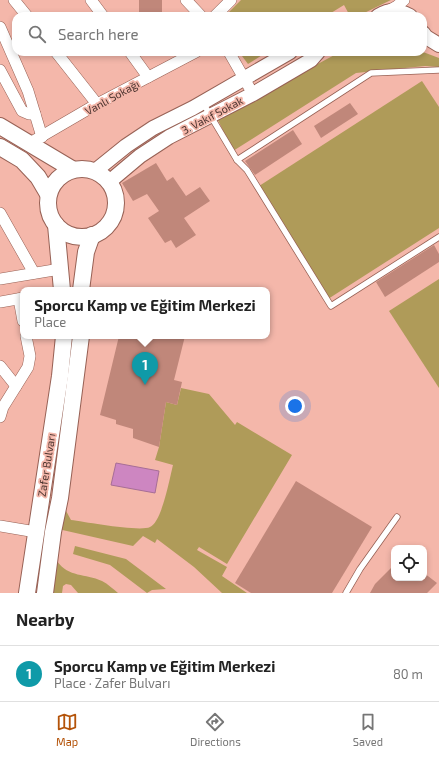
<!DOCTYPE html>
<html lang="en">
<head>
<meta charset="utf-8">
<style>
  :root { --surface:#fff; --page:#f6f6f6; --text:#222; --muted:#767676; --line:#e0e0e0; --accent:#b45309 }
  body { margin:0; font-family:"Exo 2",sans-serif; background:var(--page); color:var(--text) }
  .controls { position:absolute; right:12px; bottom:12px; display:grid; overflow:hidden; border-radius:8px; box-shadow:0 2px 6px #0003 }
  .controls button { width:36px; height:36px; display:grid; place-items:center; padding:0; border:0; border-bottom:1px solid var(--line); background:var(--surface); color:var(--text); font:20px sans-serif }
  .you { position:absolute; left:295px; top:406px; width:14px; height:14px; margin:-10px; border:3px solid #fff; border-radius:50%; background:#1a73e8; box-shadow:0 0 0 6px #1a73e833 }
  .badge { display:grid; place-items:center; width:26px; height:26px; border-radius:50%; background:var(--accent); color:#fff; font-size:13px; font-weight:700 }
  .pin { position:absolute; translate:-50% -33px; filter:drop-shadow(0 1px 2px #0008) }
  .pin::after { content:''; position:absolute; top:21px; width:14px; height:12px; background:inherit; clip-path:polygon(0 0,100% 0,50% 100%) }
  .popup { position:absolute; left:20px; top:287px; width:250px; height:52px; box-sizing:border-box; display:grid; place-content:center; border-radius:8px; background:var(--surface); filter:drop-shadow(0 1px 3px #0005); font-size:13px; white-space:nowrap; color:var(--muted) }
  .popup b { font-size:15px; color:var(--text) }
  .popup::after { content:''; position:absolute; left:50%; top:100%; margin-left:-8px; border:8px solid transparent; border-top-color:var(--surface) }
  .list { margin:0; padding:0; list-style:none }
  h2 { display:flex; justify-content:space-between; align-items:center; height:52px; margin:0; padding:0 16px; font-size:17px }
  h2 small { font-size:13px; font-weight:400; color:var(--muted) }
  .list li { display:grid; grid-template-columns:26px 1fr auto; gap:12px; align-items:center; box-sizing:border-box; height:56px; padding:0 16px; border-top:1px solid var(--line) }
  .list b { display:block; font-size:15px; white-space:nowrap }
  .list p { margin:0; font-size:13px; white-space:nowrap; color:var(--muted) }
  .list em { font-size:13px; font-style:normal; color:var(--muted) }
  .icon { flex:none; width:22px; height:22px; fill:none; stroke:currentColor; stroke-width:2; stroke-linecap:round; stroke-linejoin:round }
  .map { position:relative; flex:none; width:439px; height:593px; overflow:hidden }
  .search { position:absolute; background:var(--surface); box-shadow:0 2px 6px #0003; left:12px; right:12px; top:12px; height:44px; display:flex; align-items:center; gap:10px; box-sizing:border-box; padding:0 14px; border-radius:12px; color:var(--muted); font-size:15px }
  .sheet { height:108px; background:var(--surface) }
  nav { display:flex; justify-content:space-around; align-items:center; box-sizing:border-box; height:56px; border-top:1px solid var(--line); background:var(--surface); font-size:11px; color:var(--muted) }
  nav a { display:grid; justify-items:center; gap:2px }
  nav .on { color:var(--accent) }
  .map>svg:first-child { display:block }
  .green { fill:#af9b59 }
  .water { fill:#cd86c1; stroke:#a76e96 }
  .building { fill:#c0877a }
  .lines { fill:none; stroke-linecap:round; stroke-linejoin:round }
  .service-casing { stroke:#976155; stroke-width:7 }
  .minor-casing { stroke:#976155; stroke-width:12 }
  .tertiary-casing { stroke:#976155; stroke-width:16 }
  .secondary-casing { stroke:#976155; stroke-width:18 }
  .service { stroke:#fff; stroke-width:5.5 }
  .minor { stroke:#fff; stroke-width:11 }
  .tertiary { stroke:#fff; stroke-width:14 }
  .secondary { stroke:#fff; stroke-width:16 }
  .labels { text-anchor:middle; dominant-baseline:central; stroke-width:3.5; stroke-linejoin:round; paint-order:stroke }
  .street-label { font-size:11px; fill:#4d3530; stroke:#f4b7aa }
</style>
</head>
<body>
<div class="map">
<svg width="439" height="593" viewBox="0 0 439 593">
  <rect width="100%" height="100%" fill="#f4b7aa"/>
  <!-- green -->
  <g class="green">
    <path d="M241 0H391L358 16H350L344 5 326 16H225Z"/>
    <path d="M239 52H267L248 64Z"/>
    <path d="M340 52H423L439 58V67L425 66 356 73 233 151 217 118Z"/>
    <path d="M422 81 439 107V228L328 299 256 188Z"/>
    <path d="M439 279V388L389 311Z"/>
    <path d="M181 388 209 394 235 425 237 422 292 455 227 564 199 547 197 550 227 567 222 576 247 593H222L194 567 157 539 155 543 143 536 133 546 58 529 65 509 71 520C86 522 140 532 150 527 162 522 170 477 173 465L155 460 159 447 166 402 177 405Z"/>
    <path d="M75 546 126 559 166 589 152 590 147 593 110 565 73 554Z"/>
    <path d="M57 561C69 578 85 573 102 581 108 584 113 589 118 593H78L71 585 66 584 63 586 62 593H47Z"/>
  </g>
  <!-- water -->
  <path class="water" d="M116 463 159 471 155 493 111 485Z"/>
  <!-- building -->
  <g class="building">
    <path d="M139 0H162V16L139 13Z"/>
    <path d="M350 103 358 114 321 138 314 126Z"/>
    <path d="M293 130 302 144 255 175 245 161Z"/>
    <path d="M156 163 167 181 173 177 186 196 200 187 210 201 184 218 196 235 176 248 171 240 165 243 148 218 159 211 147 194 133 201 122 183Z"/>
    <path d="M434 245 439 254V262L385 297 376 282Z"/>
    <path d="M119 336H185L174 380 182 382 177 405 166 402 159 447 133 438V429L116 424V420L100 415Z"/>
    <path d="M296 481 372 527 332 593H251L235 583Z"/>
    <path d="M394 565V578H424V573L437 583 427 593H370L375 584Z"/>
  </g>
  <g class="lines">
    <!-- service casing -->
    <g class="service-casing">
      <g id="service">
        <path d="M203 103 237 160 247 170 331 306 439 237"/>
        <path d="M237 160 371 73 439 70"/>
        <path d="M346 593 360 569 397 517"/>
      </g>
    </g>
    <!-- minor casing -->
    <g class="minor-casing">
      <g id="minor">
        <path d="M14 0 27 16"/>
        <path d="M91 0 103 16"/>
        <path d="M186 0 201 16"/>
        <path d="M386 12 397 6 404 0"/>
        <path d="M215 16 231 0"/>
        <path d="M0 27 28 91 42 137"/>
        <path d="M56 52 97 104"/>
        <path d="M130 52 148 77"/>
        <path d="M229 52 253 94"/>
        <path d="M0 70 22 111 29 114H35"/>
        <path d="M30 143 97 104 196 52"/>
        <path d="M0 213 34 273"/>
        <path d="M0 279 60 269"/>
        <path d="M19 299 23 321"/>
        <path d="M0 302 23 298"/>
        <path d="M0 366 16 386"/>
        <path d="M0 417 3 407 28 367 30 356 26 336"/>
        <path d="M0 526 36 532"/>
      </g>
    </g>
    <!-- tertiary casing -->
    <g class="tertiary-casing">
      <g id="tertiary">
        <path d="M378 16C390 9 397 9 410 16"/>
        <path d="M423 33 426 37 439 45"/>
        <path d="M95 171 126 146 153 128 193 108 290 52"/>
        <path d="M109 182 140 156 169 137 253 94 311 60 318 52"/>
      </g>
    </g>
    <!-- secondary casing -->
    <g class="secondary-casing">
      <g id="secondary">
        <path d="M0 126 72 169"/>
        <path d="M0 147 22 160 38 177 48 194"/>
        <circle cx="82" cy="203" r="34"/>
        <path d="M56 225 62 290"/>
        <path d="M81 290 86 252 92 235"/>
        <path d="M27 593 60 376 64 336"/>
        <path d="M45 593 53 532 60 498 81 336"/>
      </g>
    </g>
    <!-- service -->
    <use href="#service" class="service"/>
    <!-- minor -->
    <use href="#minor" class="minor"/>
    <!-- tertiary -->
    <use href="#tertiary" class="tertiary"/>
    <!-- secondary -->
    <use href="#secondary" class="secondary"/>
  </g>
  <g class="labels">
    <!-- street labels -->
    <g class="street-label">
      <text transform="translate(112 97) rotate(-29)">Vanlı Sokağı</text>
      <text transform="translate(212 115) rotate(-28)">3. Vakıf Sokak</text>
      <text transform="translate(46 465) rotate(-81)">Zafer Bulvarı</text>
    </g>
  </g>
</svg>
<div class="controls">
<button><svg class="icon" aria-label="locate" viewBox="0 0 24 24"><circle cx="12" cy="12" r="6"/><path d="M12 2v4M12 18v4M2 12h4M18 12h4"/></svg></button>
</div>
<div class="you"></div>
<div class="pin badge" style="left:145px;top:385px;background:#0f9aa8">1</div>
<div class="popup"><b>Sporcu Kamp ve Eğitim Merkezi</b>Place</div>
<div class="search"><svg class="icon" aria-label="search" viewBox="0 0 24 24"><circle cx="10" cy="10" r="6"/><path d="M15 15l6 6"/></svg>Search here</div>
</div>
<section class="sheet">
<h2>Nearby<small></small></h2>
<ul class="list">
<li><span class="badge" style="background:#0f9aa8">1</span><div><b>Sporcu Kamp ve Eğitim Merkezi</b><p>Place · Zafer Bulvarı</p></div><em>80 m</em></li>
</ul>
</section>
<nav>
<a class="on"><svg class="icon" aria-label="map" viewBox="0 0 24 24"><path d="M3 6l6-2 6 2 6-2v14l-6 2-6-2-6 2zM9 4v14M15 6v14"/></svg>Map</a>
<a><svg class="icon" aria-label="directions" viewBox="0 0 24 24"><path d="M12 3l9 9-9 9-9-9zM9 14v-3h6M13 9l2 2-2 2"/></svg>Directions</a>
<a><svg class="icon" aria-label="saved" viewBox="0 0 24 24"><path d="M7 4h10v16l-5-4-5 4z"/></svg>Saved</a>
</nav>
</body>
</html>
